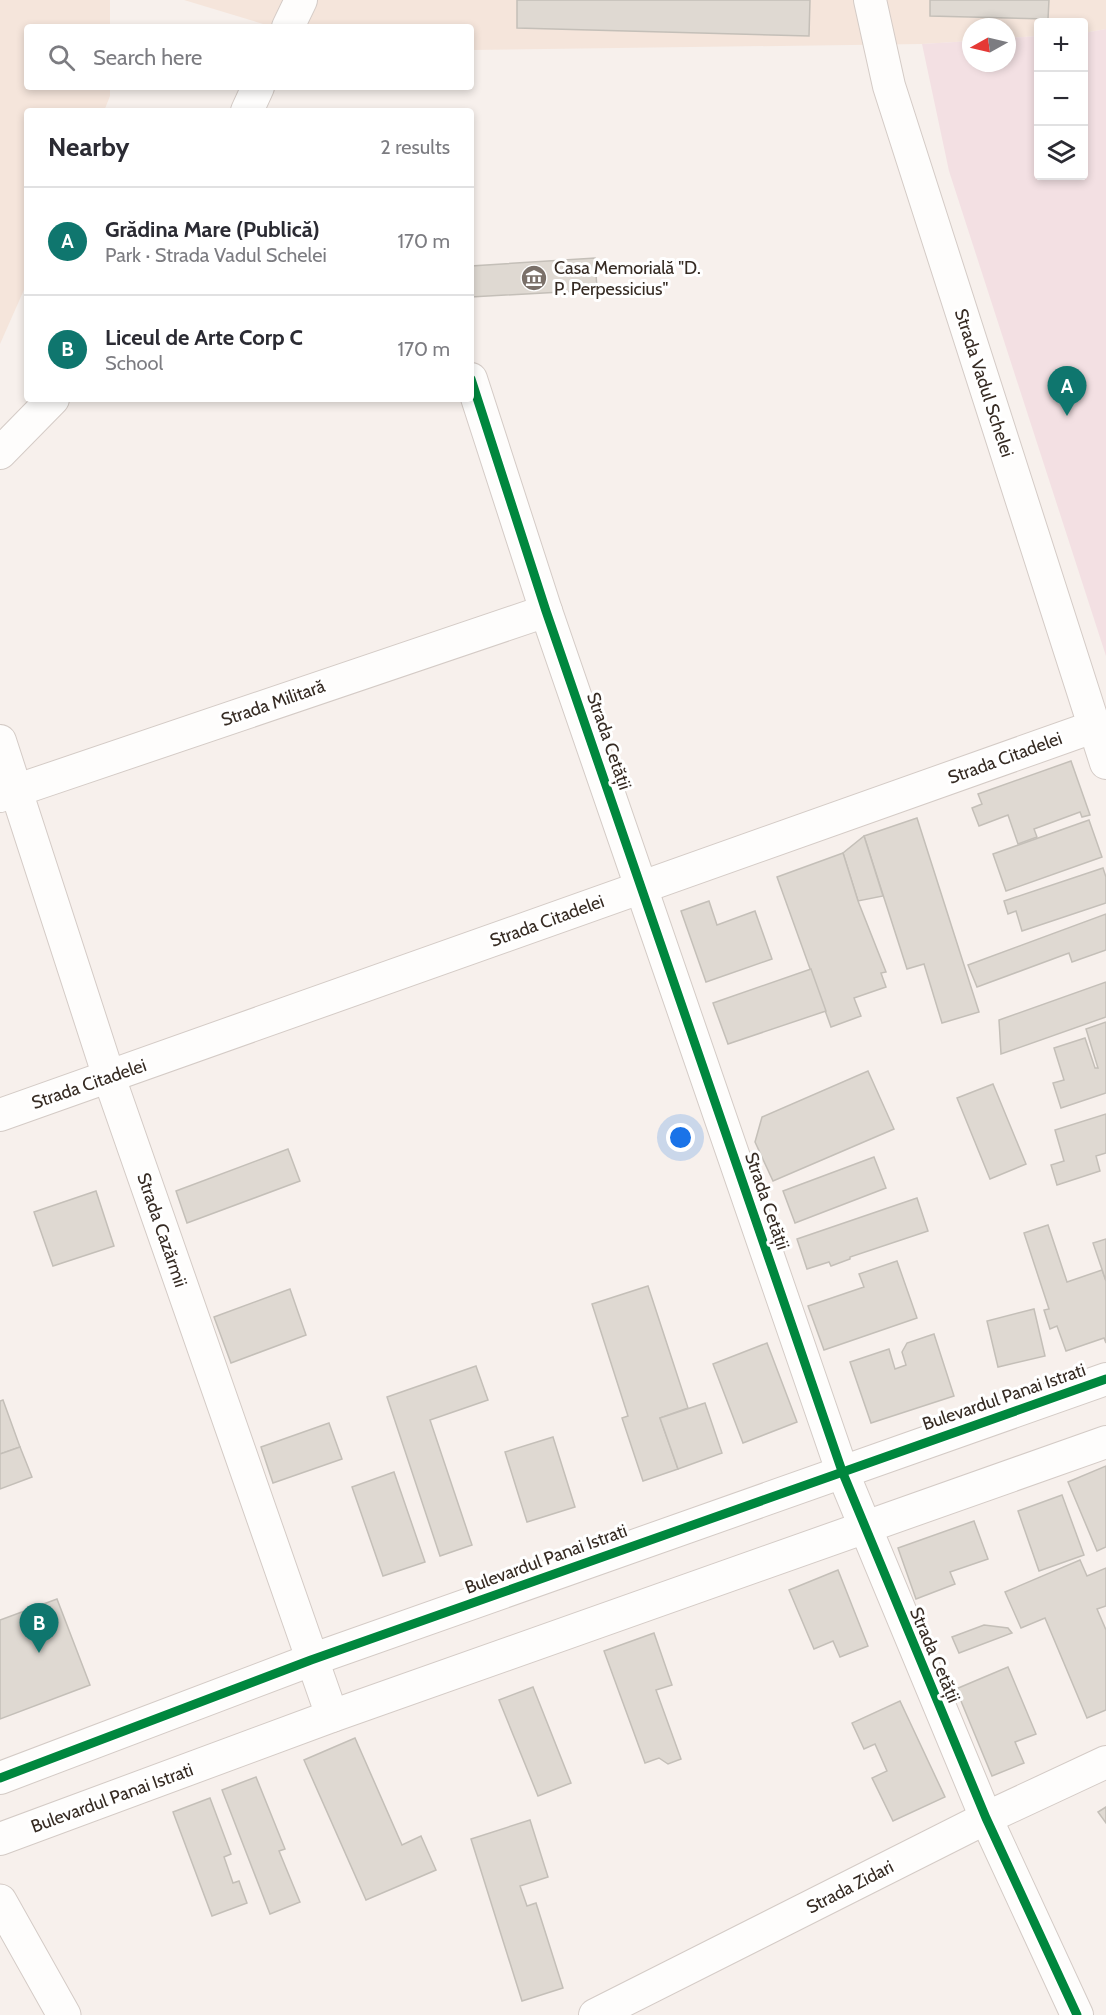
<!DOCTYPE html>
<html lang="en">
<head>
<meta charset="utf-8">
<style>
  :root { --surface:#fff; --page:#f2f2f3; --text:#2b2b33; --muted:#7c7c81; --line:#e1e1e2; --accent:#0f766e }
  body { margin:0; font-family:Cabin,sans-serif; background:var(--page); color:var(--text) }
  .controls { position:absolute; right:18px; top:18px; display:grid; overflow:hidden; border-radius:6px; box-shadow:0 3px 9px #0003 }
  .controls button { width:54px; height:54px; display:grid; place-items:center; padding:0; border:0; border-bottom:2px solid var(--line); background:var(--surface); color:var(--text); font:30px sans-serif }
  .compass { position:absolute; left:962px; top:18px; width:54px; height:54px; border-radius:50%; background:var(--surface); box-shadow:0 3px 9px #0003; rotate:262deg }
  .you { position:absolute; left:681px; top:1138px; width:21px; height:21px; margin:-15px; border:4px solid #fff; border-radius:50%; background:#1a73e8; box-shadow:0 0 0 9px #1a73e833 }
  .badge { display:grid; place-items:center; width:39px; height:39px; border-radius:50%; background:var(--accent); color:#fff; font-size:20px; font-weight:700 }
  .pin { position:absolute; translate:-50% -50px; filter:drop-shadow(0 2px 3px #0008) }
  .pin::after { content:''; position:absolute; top:32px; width:21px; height:18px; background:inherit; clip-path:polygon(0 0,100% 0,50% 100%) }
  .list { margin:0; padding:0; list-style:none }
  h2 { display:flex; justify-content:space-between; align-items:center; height:78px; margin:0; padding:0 24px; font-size:26px }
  h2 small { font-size:20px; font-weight:400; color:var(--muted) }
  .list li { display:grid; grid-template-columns:39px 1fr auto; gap:18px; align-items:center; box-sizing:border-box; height:108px; padding:0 24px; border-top:2px solid var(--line) }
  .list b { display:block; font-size:22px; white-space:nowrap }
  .list p { margin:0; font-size:20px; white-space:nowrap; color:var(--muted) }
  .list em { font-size:20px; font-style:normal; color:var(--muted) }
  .icon { flex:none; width:33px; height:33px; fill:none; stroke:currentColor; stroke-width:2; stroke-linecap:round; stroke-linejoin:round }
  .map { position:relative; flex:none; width:1106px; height:2015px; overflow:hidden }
  .search { position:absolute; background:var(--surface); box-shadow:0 3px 9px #0003; left:24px; top:24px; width:450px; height:66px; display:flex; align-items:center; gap:15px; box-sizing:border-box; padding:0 21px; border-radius:6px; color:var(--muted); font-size:22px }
  .panel { position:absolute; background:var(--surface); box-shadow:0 3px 9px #0003; left:24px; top:108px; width:450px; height:294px; border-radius:6px }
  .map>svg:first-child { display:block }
  .built { fill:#f5e5db }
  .green { fill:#f3e0e3 }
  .building { fill:#dfd9d2; stroke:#c4bfb8; stroke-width:1.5 }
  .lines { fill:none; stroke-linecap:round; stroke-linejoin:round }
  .street-casing { stroke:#d4cbc6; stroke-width:34 }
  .secondary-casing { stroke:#d4cbc6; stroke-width:35 }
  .street { stroke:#fefdfc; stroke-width:32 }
  .secondary { stroke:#fefdfc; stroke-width:33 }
  .cycleway-casing { stroke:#fff; stroke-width:13 }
  .cycleway { stroke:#00873e; stroke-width:9 }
  .labels { text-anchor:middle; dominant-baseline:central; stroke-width:6; stroke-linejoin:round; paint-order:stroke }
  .poi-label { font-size:18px; fill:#362b23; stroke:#fff; text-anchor:start }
  .street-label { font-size:18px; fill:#362b23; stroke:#fff }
</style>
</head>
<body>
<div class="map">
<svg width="1106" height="2015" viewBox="0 0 1106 2015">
  <rect width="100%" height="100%" fill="#f7f0ec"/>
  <!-- built -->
  <g class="built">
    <path d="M0 0H110V27H27V87H110V96L104 111H27V283L0 344Z"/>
    <path d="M184 0H1106V29L1084 33V22H1038V36L1007 38V27H971V41L922 44 471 50V27H273Z"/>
  </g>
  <!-- green -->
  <path class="green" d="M1106 29V656L949 171 922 44 971 41V63H1007V38L1038 36V176H1084V33Z"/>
  <!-- building -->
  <g class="building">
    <path d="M517 0H810L809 36 517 28Z"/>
    <path d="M930 0H1049L1048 19 930 16Z"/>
    <path d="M595 258 597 290 471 297V266Z"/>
    <path d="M1071 761 1090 815 1082 817 1080 812 1034 829 1037 837 1018 844 1008 815 979 826 972 808 982 804 978 794Z"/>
    <path d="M917 818 979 1012 942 1023 924 964 907 969 864 836Z"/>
    <path d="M1089 820 1102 857 1006 891 993 854Z"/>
    <path d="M864 836 883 896 858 901 843 853Z"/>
    <path d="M843 853 858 901 886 972 881 973 886 987 854 998 861 1016 831 1027 777 877Z"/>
    <path d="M1103 868 1106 877V903L1022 931 1016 911 1008 914 1004 901Z"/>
    <path d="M709 901 717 925 755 911 772 959 706 982 681 911Z"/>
    <path d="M1106 914V950L1072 962 1069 953 977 987 968 965Z"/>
    <path d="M811 969 826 1011 728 1044 713 1003Z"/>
    <path d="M1106 982V1017L1001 1054 999 1020Z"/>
    <path d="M1106 1022V1093L1061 1108 1053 1083 1064 1080 1054 1048 1085 1038 1095 1068H1098L1086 1029Z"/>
    <path d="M868 1071 894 1129 773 1181 755 1142 762 1117Z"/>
    <path d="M993 1084 1026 1164 990 1179 957 1098Z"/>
    <path d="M1106 1114V1153L1096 1156 1100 1171 1057 1185 1051 1165 1064 1161 1055 1130Z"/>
    <path d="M288 1149 300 1181 187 1223 176 1191Z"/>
    <path d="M874 1157 886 1188 795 1223 783 1191Z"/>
    <path d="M96 1191 114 1246 53 1266 34 1212Z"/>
    <path d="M917 1198 928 1231 850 1257V1259L831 1266 829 1262 807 1269 797 1239Z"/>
    <path d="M1048 1225 1067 1282 1102 1270 1106 1281V1343L1104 1338 1066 1351 1057 1326 1050 1329 1044 1310 1049 1309 1024 1233Z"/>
    <path d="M1106 1239V1281L1093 1243Z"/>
    <path d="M897 1261 917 1318 824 1350 808 1306 864 1287 859 1274Z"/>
    <path d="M648 1286 688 1408 660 1418 678 1469 643 1481 622 1418 628 1416 592 1304Z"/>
    <path d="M290 1289 306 1335 231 1363 214 1317Z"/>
    <path d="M1034 1309 1045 1356 998 1367 987 1321Z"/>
    <path d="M934 1334 954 1396 871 1423 850 1362 889 1349 895 1369 906 1365 902 1352 907 1343Z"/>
    <path d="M767 1343 797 1422 743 1443 713 1364Z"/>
    <path d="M476 1366 488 1400 430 1420 472 1545 440 1556 387 1397Z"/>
    <path d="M3 1400 20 1447 0 1454V1401Z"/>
    <path d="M705 1403 722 1453 678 1469 660 1418Z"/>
    <path d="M329 1423 342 1459 273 1483 261 1447Z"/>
    <path d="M553 1437 575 1507 527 1522 505 1452Z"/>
    <path d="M20 1447 32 1477 0 1489V1454Z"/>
    <path d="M1106 1466V1547L1097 1551 1068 1482Z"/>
    <path d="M394 1472 425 1562 383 1576 352 1487Z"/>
    <path d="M1062 1495 1084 1555 1039 1571 1018 1511Z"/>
    <path d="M974 1521 988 1559 950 1572 955 1584 916 1599 898 1548Z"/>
    <path d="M1080 1560 1087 1576 1106 1568V1606L1097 1609 1106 1630V1710L1087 1718 1045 1618 1021 1628 1005 1592Z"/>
    <path d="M838 1570 868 1646 840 1657 833 1641 814 1649 789 1590Z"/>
    <path d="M57 1599 90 1685 0 1719V1620Z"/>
    <path d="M984 1625 1008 1628 1012 1633 959 1653 952 1637Z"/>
    <path d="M654 1633 672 1685 656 1690 681 1759 668 1764 659 1758 645 1763 604 1651Z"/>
    <path d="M1008 1667 1036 1734 1015 1742 1024 1763 992 1776 956 1689Z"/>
    <path d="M533 1687 571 1783 538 1796 499 1700Z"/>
    <path d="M900 1701 945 1797 893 1821 872 1778 887 1771 875 1744 864 1749 852 1723Z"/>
    <path d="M355 1738 402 1845 421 1836 436 1870 366 1900 304 1760Z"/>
    <path d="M256 1777 285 1849 279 1851 300 1902 270 1914 222 1790Z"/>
    <path d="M210 1798 231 1854 224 1857 233 1883 239 1881 247 1903 212 1916 173 1812Z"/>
    <path d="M1106 1807V1823L1098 1812Z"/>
    <path d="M530 1820 548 1877 520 1886 527 1906 536 1903 563 1988 522 2001 471 1839Z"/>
  </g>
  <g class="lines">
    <!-- street casing -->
    <g class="street-casing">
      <g id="street">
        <path d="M870 0 889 86 1106 763"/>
        <path d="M288 27 301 0"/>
        <path d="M247 111 258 87"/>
        <path d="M471 379 546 611 842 1471 986 1818 1077 2015"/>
        <path d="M0 453 53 399"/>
        <path d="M0 741 109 1077 332 1716"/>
        <path d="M0 796 546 611"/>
        <path d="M0 1115 1093 727"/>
        <path d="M0 1778 311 1660 1106 1379"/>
        <path d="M0 1839 332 1716 1106 1442"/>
        <path d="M595 2015 986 1818 1106 1762"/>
      </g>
    </g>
    <!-- secondary casing -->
    <g class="secondary-casing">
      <path id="secondary" d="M0 1901 64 2015"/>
    </g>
    <!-- street -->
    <use href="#street" class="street"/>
    <!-- secondary -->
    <use href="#secondary" class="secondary"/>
    <!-- cycleway casing -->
    <g class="cycleway-casing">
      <g id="cycleway">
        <path d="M471 379 546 611 842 1471 986 1818 1077 2015"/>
        <path d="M0 1778 311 1660 1106 1379"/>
      </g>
    </g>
    <!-- cycleway -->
    <use href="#cycleway" class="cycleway"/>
  </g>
  <!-- icons -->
  <defs>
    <g id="museum-disc" transform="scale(1.35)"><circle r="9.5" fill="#7a7069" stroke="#fff"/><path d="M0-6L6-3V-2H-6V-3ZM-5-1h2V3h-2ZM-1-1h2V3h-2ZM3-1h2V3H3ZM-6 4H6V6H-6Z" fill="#fff"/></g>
  </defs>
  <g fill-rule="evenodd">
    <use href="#museum-disc" x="534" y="278"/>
  </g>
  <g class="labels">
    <!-- poi labels -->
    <g class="poi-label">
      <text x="554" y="268">Casa Memorială "D.<tspan x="554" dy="21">P. Perpessicius"</tspan></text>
    </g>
    <!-- street labels -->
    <g class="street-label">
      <text transform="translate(984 383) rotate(72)">Strada Vadul Schelei</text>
      <text transform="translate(273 703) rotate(-19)">Strada Militară</text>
      <text transform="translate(609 741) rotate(71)">Strada Cetății</text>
      <text transform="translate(1005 758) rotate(-20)">Strada Citadelei</text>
      <text transform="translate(547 921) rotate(-20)">Strada Citadelei</text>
      <text transform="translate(89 1084) rotate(-19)">Strada Citadelei</text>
      <text transform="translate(767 1201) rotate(71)">Strada Cetății</text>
      <text transform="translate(162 1230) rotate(71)">Strada Cazărmii</text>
      <text transform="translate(1004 1397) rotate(-19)">Bulevardul Panai Istrati</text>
      <text transform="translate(546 1559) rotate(-20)">Bulevardul Panai Istrati</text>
      <text transform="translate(935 1655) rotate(67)">Strada Cetății</text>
      <text transform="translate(112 1798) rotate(-20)">Bulevardul Panai Istrati</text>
      <text transform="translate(850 1887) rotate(-27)">Strada Zidari</text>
    </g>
  </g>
</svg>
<div class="controls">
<button>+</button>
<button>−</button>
<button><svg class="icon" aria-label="layers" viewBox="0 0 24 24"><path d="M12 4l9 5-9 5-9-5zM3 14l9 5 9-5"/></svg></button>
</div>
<svg class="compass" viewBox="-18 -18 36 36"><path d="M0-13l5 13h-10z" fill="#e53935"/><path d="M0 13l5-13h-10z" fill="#7c7c81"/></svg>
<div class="you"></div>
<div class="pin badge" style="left:1067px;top:416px">A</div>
<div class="pin badge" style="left:39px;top:1653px">B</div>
<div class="search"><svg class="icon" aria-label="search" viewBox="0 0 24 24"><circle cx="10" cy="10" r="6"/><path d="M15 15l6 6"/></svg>Search here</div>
<section class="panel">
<h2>Nearby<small>2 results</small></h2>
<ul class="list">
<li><span class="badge">A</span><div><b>Grădina Mare (Publică)</b><p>Park · Strada Vadul Schelei</p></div><em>170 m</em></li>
<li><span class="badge">B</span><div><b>Liceul de Arte Corp C</b><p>School</p></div><em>170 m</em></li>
</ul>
</section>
</div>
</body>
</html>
